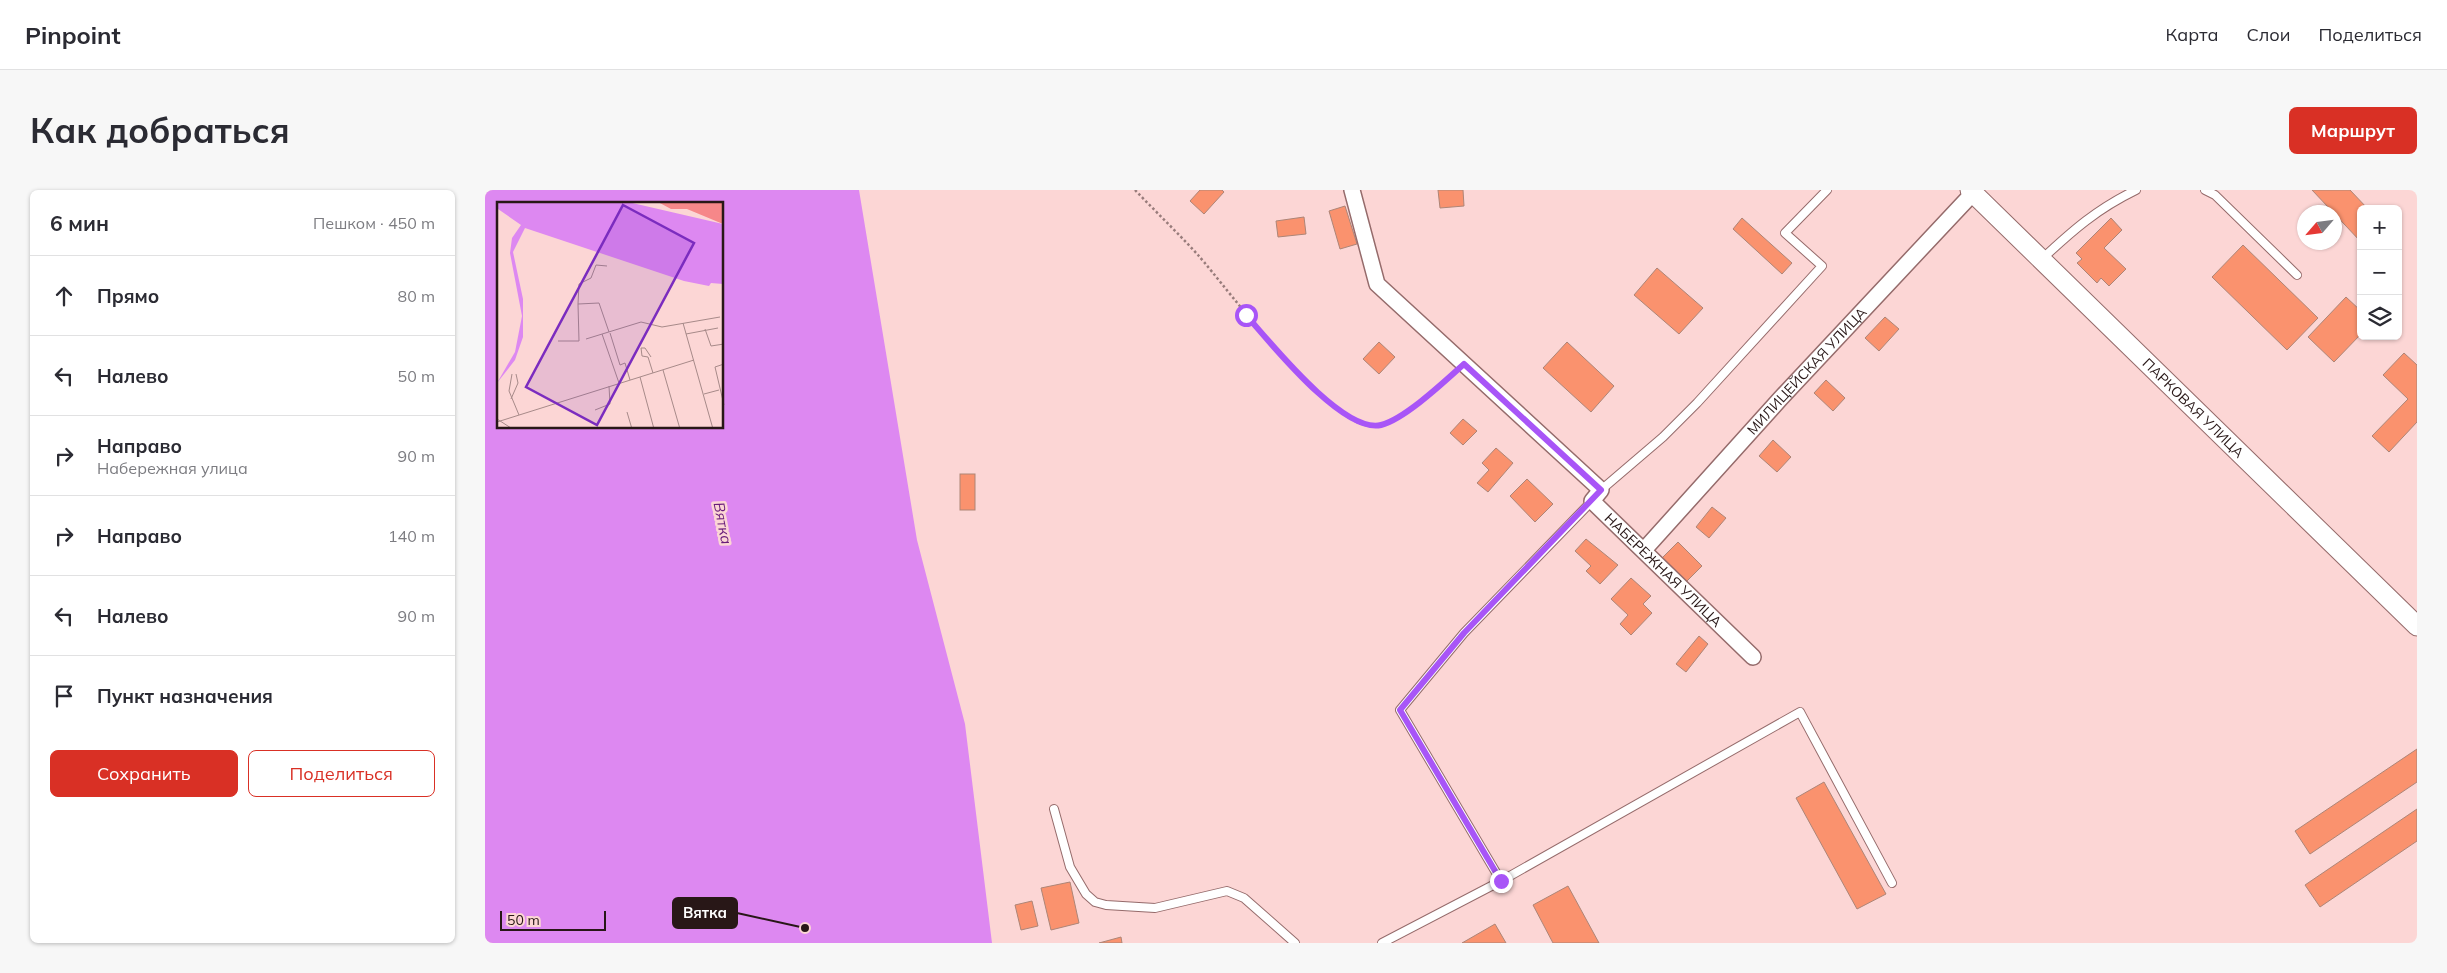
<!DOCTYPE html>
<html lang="ru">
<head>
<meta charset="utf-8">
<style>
  :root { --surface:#fff; --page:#f7f7f7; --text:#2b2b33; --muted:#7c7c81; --line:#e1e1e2; --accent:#d93025 }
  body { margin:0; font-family:Mulish,sans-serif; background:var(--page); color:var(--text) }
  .controls { position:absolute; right:15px; top:15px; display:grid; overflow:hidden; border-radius:8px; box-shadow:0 1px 4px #0004 }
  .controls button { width:45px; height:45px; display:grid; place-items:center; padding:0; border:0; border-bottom:1px solid var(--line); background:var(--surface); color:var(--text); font:25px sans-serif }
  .compass { position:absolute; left:1812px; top:15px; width:45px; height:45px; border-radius:50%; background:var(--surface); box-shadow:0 1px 4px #0004; rotate:242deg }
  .scale { position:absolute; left:15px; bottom:12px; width:106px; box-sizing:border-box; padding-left:5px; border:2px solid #281717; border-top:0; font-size:14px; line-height:18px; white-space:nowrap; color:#281717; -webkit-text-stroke:4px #fcd6d5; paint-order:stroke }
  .stop { position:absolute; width:15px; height:15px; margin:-11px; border:4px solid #a855f7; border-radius:50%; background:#fff }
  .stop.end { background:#a855f7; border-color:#fff; box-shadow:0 1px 5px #0008 }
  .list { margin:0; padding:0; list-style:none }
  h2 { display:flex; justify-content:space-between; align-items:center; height:65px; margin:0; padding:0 20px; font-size:21px }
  h2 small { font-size:16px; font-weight:400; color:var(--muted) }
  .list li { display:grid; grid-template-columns:32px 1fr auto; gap:15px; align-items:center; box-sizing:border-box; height:80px; padding:0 20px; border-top:1px solid var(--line) }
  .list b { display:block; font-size:19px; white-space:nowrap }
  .list p { margin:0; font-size:16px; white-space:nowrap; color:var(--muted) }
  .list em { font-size:16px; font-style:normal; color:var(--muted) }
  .actions { display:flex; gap:10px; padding:15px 20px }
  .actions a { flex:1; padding:11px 0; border:1px solid var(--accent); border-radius:8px; text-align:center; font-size:18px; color:var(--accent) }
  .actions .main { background:var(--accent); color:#fff }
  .icon { flex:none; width:28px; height:28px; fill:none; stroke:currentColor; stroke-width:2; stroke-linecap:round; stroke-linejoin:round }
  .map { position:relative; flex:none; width:1932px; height:753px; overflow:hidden; border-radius:8px }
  header { display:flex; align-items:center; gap:30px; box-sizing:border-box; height:70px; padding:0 25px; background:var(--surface); border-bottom:1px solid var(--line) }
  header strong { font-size:24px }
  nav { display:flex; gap:28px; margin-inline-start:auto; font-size:18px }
  .intro { display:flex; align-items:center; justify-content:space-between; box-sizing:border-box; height:120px; padding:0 30px }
  h1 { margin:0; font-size:35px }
  .button { padding:12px 22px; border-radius:8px; background:var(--accent); color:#fff; font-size:18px; font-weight:700 }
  main { display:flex; gap:30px; padding:0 30px }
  aside { flex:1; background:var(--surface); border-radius:8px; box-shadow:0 1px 4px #0004 }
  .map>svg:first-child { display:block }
  .water { fill:#dd88f1; fill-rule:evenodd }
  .building { fill:#fa926e; stroke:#ad8577 }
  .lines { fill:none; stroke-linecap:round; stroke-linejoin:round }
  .service-casing { stroke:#956b6b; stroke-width:10 }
  .minor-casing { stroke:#956b6b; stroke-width:18 }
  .tertiary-casing { stroke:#956b6b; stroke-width:21 }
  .path { stroke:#987c7b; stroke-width:2.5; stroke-dasharray:2.5 2.5; stroke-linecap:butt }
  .service { stroke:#fff; stroke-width:8 }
  .minor { stroke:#fff; stroke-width:15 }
  .tertiary { stroke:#fff; stroke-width:19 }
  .route { stroke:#a855f7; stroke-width:6 }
  .labels { text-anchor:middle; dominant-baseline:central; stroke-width:5; stroke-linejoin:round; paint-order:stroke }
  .street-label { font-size:14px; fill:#281717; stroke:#fcd6d5 }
  .water-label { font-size:15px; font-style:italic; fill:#691c7a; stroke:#fcd6d5 }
  .inset-road { fill:none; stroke:#a78a89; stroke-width:1 }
  .view { fill:#7b2cbf; fill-opacity:0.15; stroke:#7b2cbf; stroke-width:2.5 }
  .inset-edge { fill:none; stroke:#281717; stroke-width:2.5 }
  .leader { fill:none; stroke:#281717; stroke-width:2 }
  .callout-dot { fill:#281717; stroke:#fcd6d5; stroke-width:2 }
  .callout { fill:#281717; stroke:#281717; stroke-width:2 }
  .callout-label { font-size:15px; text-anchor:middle; font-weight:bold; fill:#fff }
</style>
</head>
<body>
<header>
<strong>Pinpoint</strong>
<nav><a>Карта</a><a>Слои</a><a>Поделиться</a></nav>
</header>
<div class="intro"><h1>Как добраться</h1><a class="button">Маршрут</a></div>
<main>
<aside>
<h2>6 мин<small>Пешком · 450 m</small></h2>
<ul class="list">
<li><svg class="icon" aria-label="ahead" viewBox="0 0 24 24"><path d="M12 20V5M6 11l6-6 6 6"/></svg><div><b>Прямо</b></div><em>80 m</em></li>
<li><svg class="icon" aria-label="left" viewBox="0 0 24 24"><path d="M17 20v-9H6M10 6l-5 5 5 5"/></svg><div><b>Налево</b></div><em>50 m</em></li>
<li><svg class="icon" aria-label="right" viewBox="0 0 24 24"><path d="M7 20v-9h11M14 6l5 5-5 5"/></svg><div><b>Направо</b><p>Набережная улица</p></div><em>90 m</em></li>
<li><svg class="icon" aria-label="right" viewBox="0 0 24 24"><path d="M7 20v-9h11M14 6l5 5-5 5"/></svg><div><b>Направо</b></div><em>140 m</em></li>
<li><svg class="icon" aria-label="left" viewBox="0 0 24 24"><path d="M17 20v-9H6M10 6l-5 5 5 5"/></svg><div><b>Налево</b></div><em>90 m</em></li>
<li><svg class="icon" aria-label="arrive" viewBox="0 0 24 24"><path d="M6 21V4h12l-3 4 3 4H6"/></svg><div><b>Пункт назначения</b></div></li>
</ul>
<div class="actions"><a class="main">Сохранить</a><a>Поделиться</a></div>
</aside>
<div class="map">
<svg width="1932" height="753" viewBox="0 0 1932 753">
  <rect width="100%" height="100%" fill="#fcd6d5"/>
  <!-- water -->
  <path class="water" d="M0 0H374L432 350 480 534 507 753H0ZM14 14H238V238H14Z"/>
  <!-- building -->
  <g class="building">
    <path d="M715 0H737L739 2 719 24 705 11Z"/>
    <path d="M953 0H978L979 16 955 18Z"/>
    <path d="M1827 0H1865L1883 19H1876V52Z"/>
    <path d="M860 16 872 54 855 59 844 21Z"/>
    <path d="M819 27 821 44 793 47 791 31Z"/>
    <path d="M1257 28 1307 73 1297 84 1248 39Z"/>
    <path d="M1626 28 1637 40 1619 58 1641 79 1624 96 1616 88 1612 93 1592 73 1597 69 1591 63Z"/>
    <path d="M1758 55 1833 128 1802 160 1727 87Z"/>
    <path d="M1172 78 1218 118 1194 144 1149 105Z"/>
    <path d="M1861 107 1876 121V144L1849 172 1823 147Z"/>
    <path d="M1400 127 1414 139 1394 161 1380 148Z"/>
    <path d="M894 152 910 167 894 184 878 169Z"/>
    <path d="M1082 152 1129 196 1106 222 1058 178Z"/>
    <path d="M1919 163 1932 175V232L1904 262 1887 246 1923 209 1898 185Z"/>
    <path d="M1341 190 1360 208 1348 221 1329 203Z"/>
    <path d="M978 229 992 241 978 255 965 243Z"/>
    <path d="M1288 250 1306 267 1292 282 1274 266Z"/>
    <path d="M1011 258 1028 273 1003 302 992 293 1004 280 997 273Z"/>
    <rect x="475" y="284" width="15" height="36"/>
    <path d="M1042 289 1068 314 1050 332 1025 306Z"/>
    <path d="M1227 317 1241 328 1224 348 1211 337Z"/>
    <path d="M1101 349 1133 375 1115 394 1101 381 1106 376 1090 361Z"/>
    <path d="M1193 352 1217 376 1201 392 1177 368Z"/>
    <path d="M1146 388 1166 406 1158 414 1167 423 1146 445 1135 434 1143 425 1126 409Z"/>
    <path d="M1214 446 1223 454 1201 482 1191 474Z"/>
    <path d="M1932 559V592L1825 664 1810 641Z"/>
    <path d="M1339 592 1401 704 1372 719 1311 608Z"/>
    <path d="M1932 619V651L1835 717 1820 695Z"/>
    <path d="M585 692 594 733 566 740 556 698Z"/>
    <path d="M1083 696 1114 753H1068L1048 715Z"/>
    <path d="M547 711 553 736 536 740 530 715Z"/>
    <path d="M1010 734 1021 753H977Z"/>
    <path d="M636 747 637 753H614Z"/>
  </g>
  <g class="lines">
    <!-- service casing -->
    <g class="service-casing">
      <g id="service">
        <path d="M1720 0 1730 5 1812 85"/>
        <path d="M1557 69C1588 40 1612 19 1651 0"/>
        <path d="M1116 300 1178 247 1212 213 1337 76 1300 43 1342 0"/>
        <path d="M569 619 585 677 601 704 610 712 621 715 670 718 742 701 759 708 810 753"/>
        <path d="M1016 691 1315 522 1407 693"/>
        <path d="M897 753 1016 691 915 520 979 443 1107 311"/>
      </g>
    </g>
    <!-- minor casing -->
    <g class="minor-casing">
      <g id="minor">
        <path id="s1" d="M867 0 892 94 1116 300 1107 311 1268 467"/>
        <path id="s2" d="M1159 360 1295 209 1488 3"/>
      </g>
    </g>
    <!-- tertiary casing -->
    <g class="tertiary-casing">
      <g id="tertiary">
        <path id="s3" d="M1485 0 1932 436"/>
      </g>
    </g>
    <!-- path -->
    <path class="path" d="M650 0C671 22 693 43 713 65 743 99 844 237 887 236 912 236 950 199 969 183"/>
    <!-- service -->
    <use href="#service" class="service"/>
    <!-- minor -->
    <use href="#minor" class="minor"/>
    <!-- tertiary -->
    <use href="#tertiary" class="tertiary"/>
  </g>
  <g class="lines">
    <!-- route -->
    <path class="route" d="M761 125C785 152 858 244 896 235 920 229 960 191 979 174L1116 300 979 443 915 520 1016 691"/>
  </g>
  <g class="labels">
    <!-- street labels -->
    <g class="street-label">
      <text stroke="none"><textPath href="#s2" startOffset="242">МИЛИЦЕЙСКАЯ УЛИЦА</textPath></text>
      <text stroke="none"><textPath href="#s3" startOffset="312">ПАРКОВАЯ УЛИЦА</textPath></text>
      <text stroke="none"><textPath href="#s1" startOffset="515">НАБЕРЕЖНАЯ УЛИЦА</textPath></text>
    </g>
    <!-- water labels -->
    <g class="water-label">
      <text transform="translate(238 333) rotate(79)">Вятка</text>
    </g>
  </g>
  <!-- overview -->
  <g transform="translate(12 12)">
    <rect width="226" height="226" fill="#fcd6d5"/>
    <path d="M161 0H226V22L190 7H174Z" fill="#f68789"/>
    <path d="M0 0H131L226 22V82L214 81 212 84 187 79 28 26 16 50 26 97V135L18 158 0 181 18 150 25 114 13 51 15 36 24 23 1 7Z" fill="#dd88f1"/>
    <path class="inset-road" d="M110 64 99 63 94 76 82 82 81 102 102 101 112 130M186 121 216 227M208 127 214 144 227 142M113 131 123 163 128 161 133 178M105 132 122 181M189 132 221 126M89 137 144 120 165 125 223 115M61 139H82L81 102M151 155 145 154 144 146H148L154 155M151 155 156 171M227 162 218 165 227 203M166 168 183 227M15 172 12 189 22 213M143 175 157 227M207 192 222 188M14 197 21 181 19 172M98 208 113 202 112 184M130 210 135 227M0 217 14 226M0 220 197 158"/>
    <path class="view" d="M126 3 197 41 100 223 29 185Z"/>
    <rect width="226" height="226" class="inset-edge"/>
  </g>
  <!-- callouts -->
  <path class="leader" d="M320 738L252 723"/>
  <circle class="callout-dot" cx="320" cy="738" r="5"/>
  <rect class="callout" x="188" y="708" width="64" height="30" rx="5"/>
  <g class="callout-label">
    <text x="220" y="728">Вятка</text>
  </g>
</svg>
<div class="controls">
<button>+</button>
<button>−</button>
<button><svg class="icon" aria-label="layers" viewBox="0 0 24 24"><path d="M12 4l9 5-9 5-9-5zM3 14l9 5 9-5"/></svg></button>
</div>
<svg class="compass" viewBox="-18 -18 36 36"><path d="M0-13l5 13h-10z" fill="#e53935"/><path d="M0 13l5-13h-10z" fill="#7c7c81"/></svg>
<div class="scale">50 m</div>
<div class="stop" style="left:761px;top:125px"></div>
<div class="stop end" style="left:1016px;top:691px"></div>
</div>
</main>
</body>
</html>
